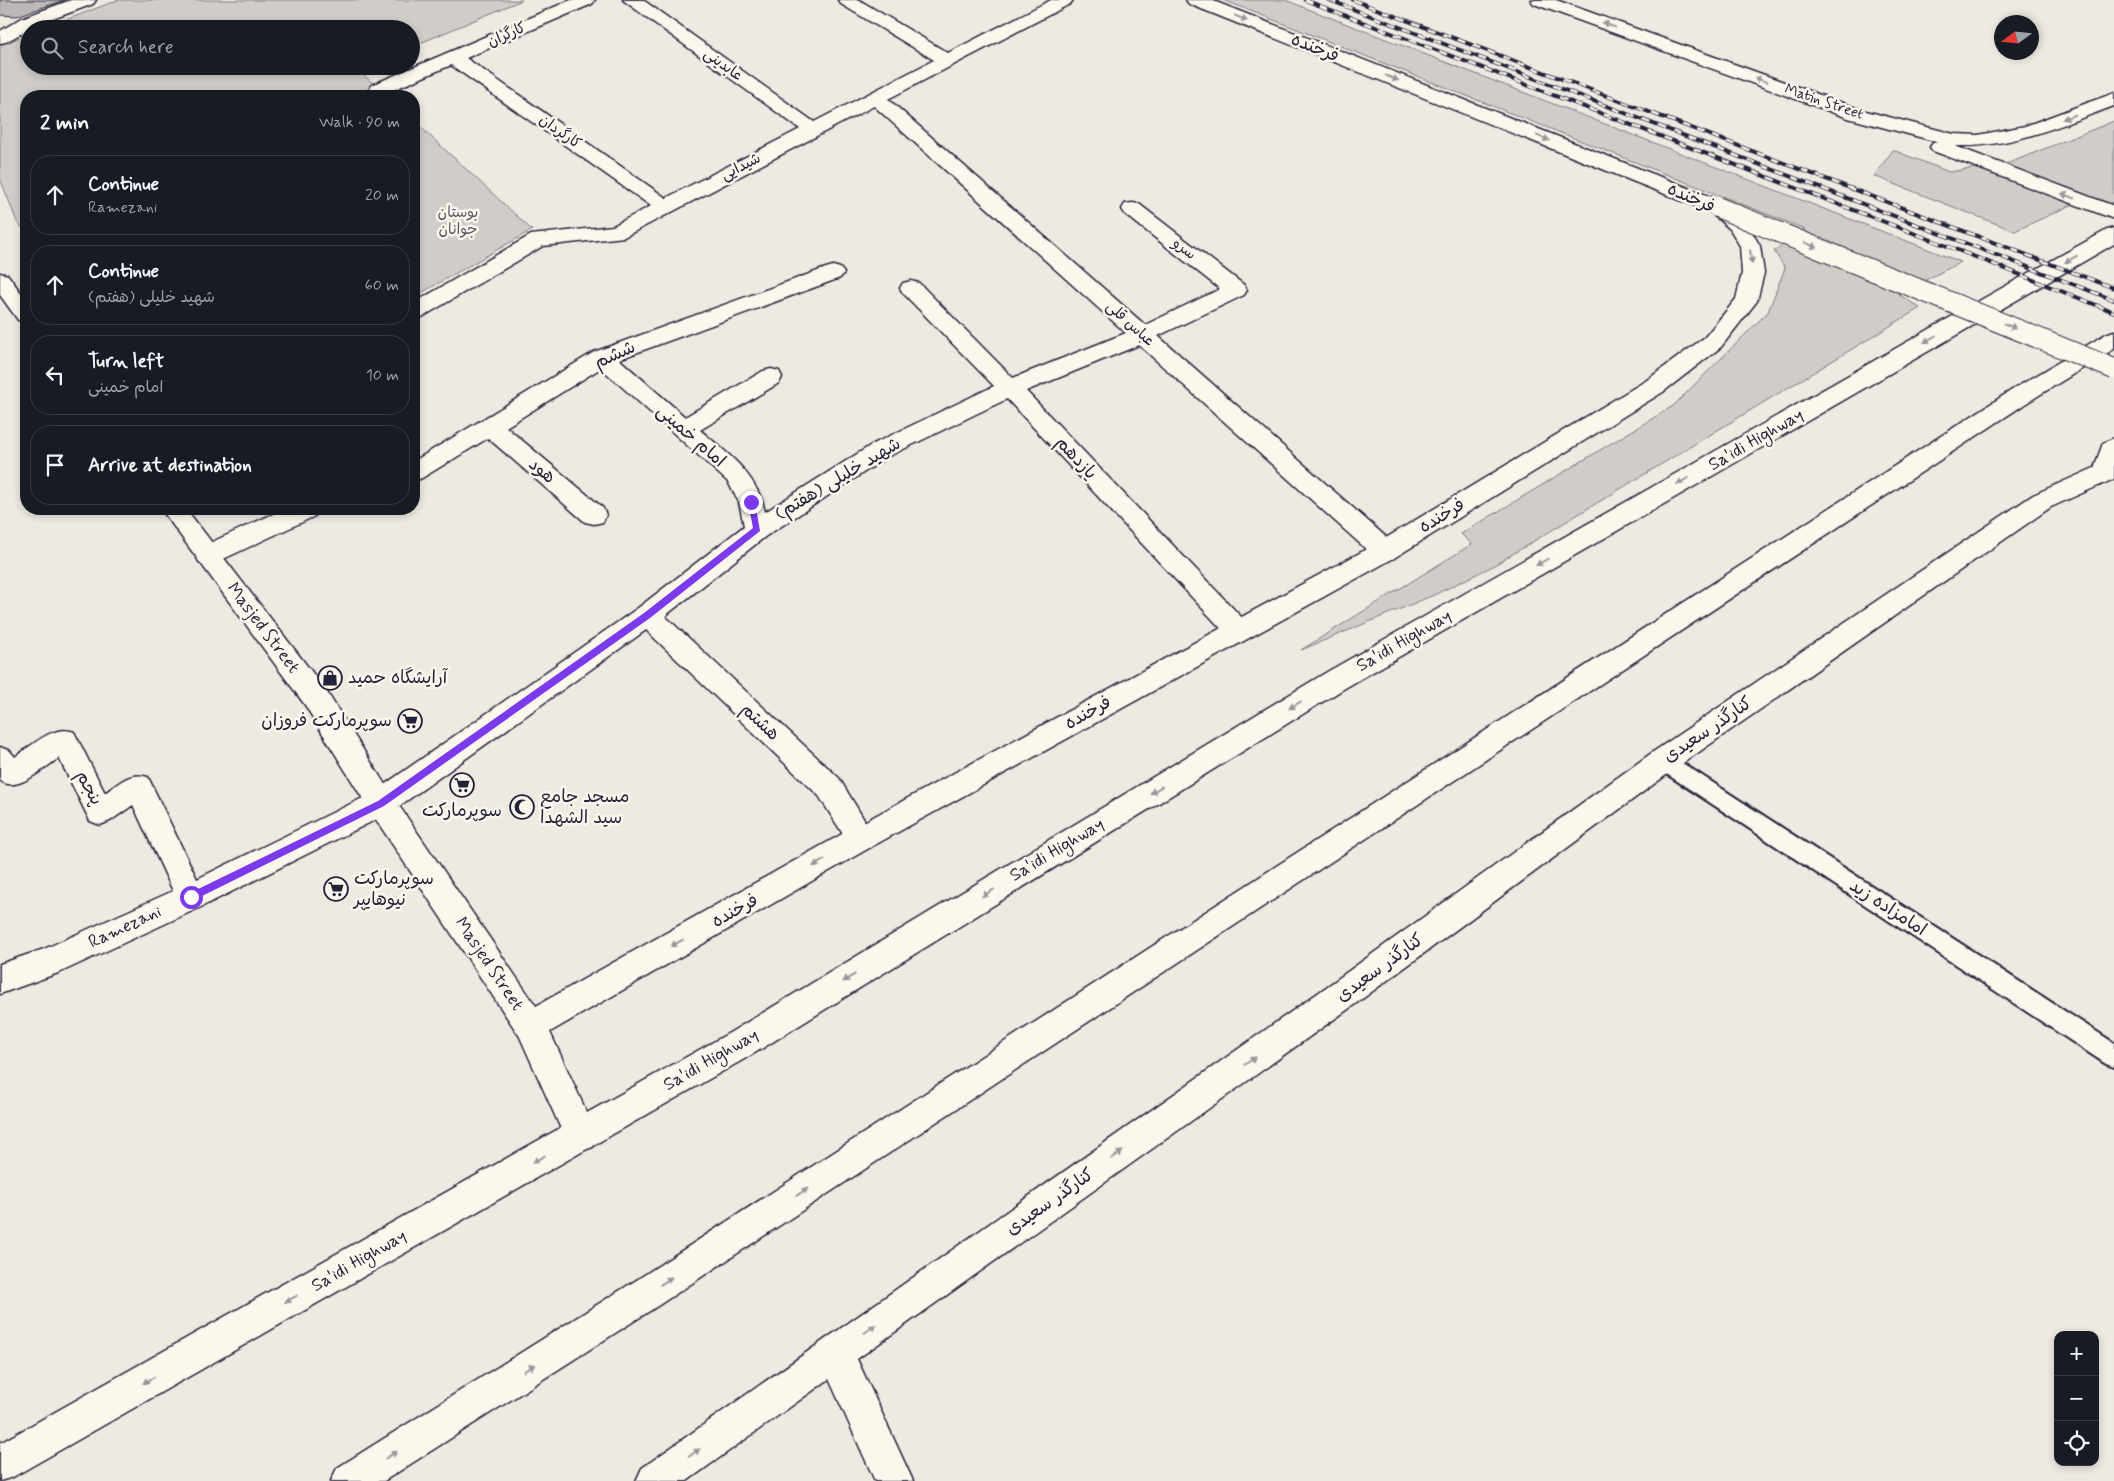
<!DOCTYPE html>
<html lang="en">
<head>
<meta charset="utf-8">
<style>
  :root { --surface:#171b24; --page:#242831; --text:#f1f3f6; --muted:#9ea1a6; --line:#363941 }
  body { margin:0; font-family:Mynerve,"Playpen Sans Arabic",sans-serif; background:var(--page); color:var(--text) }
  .controls { position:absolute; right:15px; bottom:15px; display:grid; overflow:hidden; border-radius:10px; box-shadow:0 2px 8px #0003 }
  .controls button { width:45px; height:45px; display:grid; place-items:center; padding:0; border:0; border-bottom:1px solid var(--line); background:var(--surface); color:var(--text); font:25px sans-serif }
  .compass { position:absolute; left:1994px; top:15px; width:45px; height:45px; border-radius:50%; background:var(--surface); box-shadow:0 2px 8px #0003; rotate:255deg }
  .stop { position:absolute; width:15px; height:15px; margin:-11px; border:4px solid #7c3aed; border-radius:50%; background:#fff }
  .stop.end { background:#7c3aed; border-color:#fff; box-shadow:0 1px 5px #0008 }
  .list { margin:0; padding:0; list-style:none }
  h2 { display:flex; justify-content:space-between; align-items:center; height:65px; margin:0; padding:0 20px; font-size:21px }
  h2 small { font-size:16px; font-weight:400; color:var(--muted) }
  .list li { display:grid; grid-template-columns:32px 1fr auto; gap:15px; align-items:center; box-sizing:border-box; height:80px; margin:0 10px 10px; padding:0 10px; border:1px solid var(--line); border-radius:20px }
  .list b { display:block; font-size:19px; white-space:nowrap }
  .list p { margin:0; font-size:16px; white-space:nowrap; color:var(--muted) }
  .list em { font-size:16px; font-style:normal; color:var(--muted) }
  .icon { flex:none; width:28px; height:28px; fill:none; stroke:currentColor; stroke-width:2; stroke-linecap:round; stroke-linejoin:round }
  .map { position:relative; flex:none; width:2114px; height:1481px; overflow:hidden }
  .search { position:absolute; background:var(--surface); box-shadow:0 2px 8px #0003; left:20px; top:20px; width:400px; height:55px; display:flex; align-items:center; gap:12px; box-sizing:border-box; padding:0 18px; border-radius:28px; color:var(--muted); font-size:19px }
  .panel { position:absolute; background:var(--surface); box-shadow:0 2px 8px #0003; left:20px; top:90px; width:400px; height:425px; border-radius:20px }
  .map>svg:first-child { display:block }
  .green { fill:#d0cdc9; stroke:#797882 }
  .building { fill:#bcb8b8; stroke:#22223b }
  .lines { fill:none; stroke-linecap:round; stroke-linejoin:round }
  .lane-casing { stroke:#22223b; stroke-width:4 }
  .street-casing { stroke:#22223b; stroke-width:3 }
  .secondary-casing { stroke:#22223b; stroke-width:3 }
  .highway-casing { stroke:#22223b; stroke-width:3 }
  .lane { fill:#fbf7ec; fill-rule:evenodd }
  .street { fill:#fbf7ec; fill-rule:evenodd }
  .secondary { fill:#fbf7ec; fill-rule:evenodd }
  .highway { fill:#fbf7ec; fill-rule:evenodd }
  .rail-casing { stroke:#22223b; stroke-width:4 }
  .rail { stroke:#fbf7ec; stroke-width:2.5; stroke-dasharray:8; stroke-linecap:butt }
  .secondary-bridge-casing { stroke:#22223b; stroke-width:22; stroke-linecap:butt }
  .secondary-bridge { stroke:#fbf7ec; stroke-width:20 }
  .oneway { fill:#99979c }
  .route { fill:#7c3aed }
  .labels { text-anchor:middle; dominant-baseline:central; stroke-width:5; stroke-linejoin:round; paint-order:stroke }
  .far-street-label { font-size:15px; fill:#22223b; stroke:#fbf7ec }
  .far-park-label { font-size:15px; fill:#565566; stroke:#fbf7ec }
  .street-label { font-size:18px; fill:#22223b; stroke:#fbf7ec }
  .poi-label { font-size:18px; fill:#22223b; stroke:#fbf7ec; text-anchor:start }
</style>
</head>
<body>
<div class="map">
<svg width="2114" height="1481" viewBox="0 0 2114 1481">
  <rect width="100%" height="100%" fill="#eeeae2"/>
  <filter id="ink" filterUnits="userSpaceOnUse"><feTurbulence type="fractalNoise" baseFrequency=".02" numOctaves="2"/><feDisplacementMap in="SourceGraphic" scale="10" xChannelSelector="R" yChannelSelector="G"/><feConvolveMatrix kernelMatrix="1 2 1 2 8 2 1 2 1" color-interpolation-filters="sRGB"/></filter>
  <g filter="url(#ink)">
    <!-- green -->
    <g class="green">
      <path d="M118 0H522L411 47V29H42Z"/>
      <path d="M1223 0H1285L1961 262 1898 294 1920 308 1491 567 1434 595 1301 650 1472 544 1461 534 1673 406 1768 312 1785 268 1774 251 1805 229Z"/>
      <path d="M29 34V66H367L358 70 387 96H26V232L17 222 0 178V45Z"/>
      <path d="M414 121 532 230 414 297Z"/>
      <path d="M2114 121V201L2097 211 2080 201 2015 231 1874 176 1893 150 1949 172 2009 163Z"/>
    </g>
    <!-- building -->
    <path class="building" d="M0 0H65L17 16 0 15Z"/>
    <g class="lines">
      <!-- lane casing -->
      <g class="lane-casing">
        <path id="lane" d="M1663 752 1670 755 2114 1043V1067L2106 1064 1656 767 1653 761 1656 755Z"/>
      </g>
      <!-- street casing -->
      <g class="street-casing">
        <g id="street">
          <path d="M71 0H96L93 4 34 26 6 42 0 43V31L22 18Z"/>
          <path d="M571 0H595L592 4 466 58 666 198 800 129 623 0H643L814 122 934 60 841 4 838 0H859L948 53 1051 0H1073L1070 4 888 99 1145 325 1220 289 1125 214 1122 209 1125 204 1132 203 1139 204 1244 285 1247 290 1244 295 1158 336 1394 544 1397 551 1394 558 1385 561 1376 558 1139 345 1026 391 1247 623 1251 630 1247 637 1238 641 1229 637 1007 399 889 456 766 536 665 616 839 778 875 838 871 847 861 851 851 847 819 796 646 630 391 812 201 907 61 972 0 994V964L44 949 173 891 133 805 110 821 100 825 90 821 59 758C45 767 15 795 0 780V747L10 751 15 757C32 746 53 724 74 732L105 793C119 783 130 771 148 777L197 879 371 794 638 608 744 526 739 502 728 482 601 368 506 427 603 508 606 515 603 522 594 524 585 522 488 438 422 478 414 481V461L594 352 826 268 833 266 840 268 844 273 840 278 619 359 685 417 763 371 771 369 779 371 782 377 779 383 700 430C728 454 757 474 765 512L873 444 994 386 903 293 900 288 903 283 911 281 919 283 1013 378 1126 333 874 106 624 237 543 246 422 317 414 319V303L531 235 613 226 651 206 451 65 386 93 379 95 372 93 370 89 372 85Z"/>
          <path d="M284 509H318L315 516 217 562 208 565 199 562 196 555 199 548Z"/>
        </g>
      </g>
      <!-- secondary casing -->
      <g class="secondary-casing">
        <g id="secondary">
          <path d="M1186 0H1211L1724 202 1745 220 1760 246 1764 273 1757 301 1721 347 1663 392 1394 558 871 847 550 1032 597 1135 593 1147 581 1151 569 1147 520 1037 371 812 305 705 161 509H186L325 689 391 794 536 1006 851 829 1376 544 1647 380 1705 337 1736 299 1742 273 1740 246 1730 229 1710 212 1189 4Z"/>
          <path d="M1531 0H1556L1862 110 1954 134 1978 135 2025 126 2114 93V106C2062 125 2011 148 1955 146L2114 206V219L1933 151 1930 147 1933 143 1938 142 1848 118 1534 4Z"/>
          <path d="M0 273 8 275 26 300V322L18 320 0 295Z"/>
          <path d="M2114 438V479L2051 507 1673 770 1347 1010 857 1359 913 1481H875L829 1379 687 1481H636L642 1468 1325 988 1653 752 2033 495 2094 468 2103 443Z"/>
        </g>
      </g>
      <!-- highway casing -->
      <g class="highway-casing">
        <g id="highway">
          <path d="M2114 228V244L1345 688 753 1054 13 1477 0 1481V1443L731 1032 1327 672 2009 284 2107 230Z"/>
          <path d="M2114 331V349L2028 402 659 1305 384 1481H331L337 1468 635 1281 2012 390 2106 334Z"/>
        </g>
      </g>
      <!-- lane -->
      <use href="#lane" class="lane"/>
      <!-- street -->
      <use href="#street" class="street"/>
      <!-- secondary -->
      <use href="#secondary" class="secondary"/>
      <!-- highway -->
      <use href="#highway" class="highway"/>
      <!-- rail casing -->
      <g class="rail-casing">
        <g id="rail">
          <path d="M1305 0 1955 249 2114 312"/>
          <path d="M1329 0 2114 300"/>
          <path d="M1353 0 2114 288"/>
        </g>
      </g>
      <!-- rail -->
      <use href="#rail" class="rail"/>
      <!-- secondary-bridge casing -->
      <g class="secondary-bridge-casing">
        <path id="secondary-bridge" d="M1717 207 2114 369"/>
      </g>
      <!-- secondary-bridge -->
      <use href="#secondary-bridge" class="secondary-bridge"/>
    </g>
    <!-- one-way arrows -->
    <defs><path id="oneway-solid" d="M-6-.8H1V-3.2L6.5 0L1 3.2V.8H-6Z" transform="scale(1.25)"/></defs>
    <g class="oneway">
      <use href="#oneway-solid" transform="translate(1241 18) rotate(22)"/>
      <use href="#oneway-solid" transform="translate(1609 25) rotate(-160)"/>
      <use href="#oneway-solid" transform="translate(1392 78) rotate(22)"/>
      <use href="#oneway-solid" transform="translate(1761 80) rotate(-160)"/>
      <use href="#oneway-solid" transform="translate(2069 117) rotate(160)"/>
      <use href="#oneway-solid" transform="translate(1543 138) rotate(22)"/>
      <use href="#oneway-solid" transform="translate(2068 196) rotate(-159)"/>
      <use href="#oneway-solid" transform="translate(1811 245) rotate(22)"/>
      <use href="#oneway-solid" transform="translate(1751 257) rotate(82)"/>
      <use href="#oneway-solid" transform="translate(2071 259) rotate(151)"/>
      <use href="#oneway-solid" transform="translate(2010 326) rotate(22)"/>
      <use href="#oneway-solid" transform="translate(1930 339) rotate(150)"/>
      <use href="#oneway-solid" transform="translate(1683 481) rotate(150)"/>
      <use href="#oneway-solid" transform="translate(1542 562) rotate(150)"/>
      <use href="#oneway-solid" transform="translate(1295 705) rotate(149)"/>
      <use href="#oneway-solid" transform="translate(1156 790) rotate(149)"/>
      <use href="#oneway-solid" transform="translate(819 863) rotate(150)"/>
      <use href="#oneway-solid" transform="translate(988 893) rotate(149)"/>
      <use href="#oneway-solid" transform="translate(677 943) rotate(151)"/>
      <use href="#oneway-solid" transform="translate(849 978) rotate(149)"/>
      <use href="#oneway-solid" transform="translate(1250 1061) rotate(-35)"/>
      <use href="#oneway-solid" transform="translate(1117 1155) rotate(-35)"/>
      <use href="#oneway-solid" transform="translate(539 1159) rotate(150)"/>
      <use href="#oneway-solid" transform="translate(802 1192) rotate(-33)"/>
      <use href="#oneway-solid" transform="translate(666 1281) rotate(-33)"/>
      <use href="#oneway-solid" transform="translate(291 1299) rotate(150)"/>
      <use href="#oneway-solid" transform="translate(870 1329) rotate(-35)"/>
      <use href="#oneway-solid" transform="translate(529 1368) rotate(-32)"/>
      <use href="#oneway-solid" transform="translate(149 1380) rotate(150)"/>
      <use href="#oneway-solid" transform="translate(694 1453) rotate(-35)"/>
      <use href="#oneway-solid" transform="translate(391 1455) rotate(-32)"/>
    </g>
  </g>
  <!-- route -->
  <path class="route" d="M751 499 755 502 760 531 650 618 384 806 194 900H188V894L378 801 644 613 753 528 748 502Z"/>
  <!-- icons -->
  <defs>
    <g id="shop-ring" transform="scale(1.25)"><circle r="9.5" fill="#fbf7ec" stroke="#22223b" stroke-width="1.5"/><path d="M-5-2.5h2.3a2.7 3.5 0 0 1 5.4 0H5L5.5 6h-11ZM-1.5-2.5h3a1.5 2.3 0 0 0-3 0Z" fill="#22223b"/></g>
    <g id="supermarket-ring" transform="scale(1.25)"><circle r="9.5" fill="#fbf7ec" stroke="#22223b" stroke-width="1.5"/><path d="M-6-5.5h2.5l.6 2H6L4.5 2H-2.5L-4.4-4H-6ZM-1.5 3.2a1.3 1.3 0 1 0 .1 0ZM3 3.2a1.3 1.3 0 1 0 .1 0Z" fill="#22223b"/></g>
    <g id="mosque-ring" transform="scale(1.25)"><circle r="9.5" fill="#fbf7ec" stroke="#22223b" stroke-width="1.5"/><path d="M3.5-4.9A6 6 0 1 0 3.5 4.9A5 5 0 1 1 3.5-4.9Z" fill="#22223b"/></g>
  </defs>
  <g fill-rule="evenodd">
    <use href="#shop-ring" x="330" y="678"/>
    <use href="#supermarket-ring" x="410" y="721"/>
    <use href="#supermarket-ring" x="462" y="785"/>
    <use href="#mosque-ring" x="522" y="807"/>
    <use href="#supermarket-ring" x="336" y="889"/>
  </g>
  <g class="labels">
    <!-- far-street labels -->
    <g class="far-street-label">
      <text transform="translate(507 35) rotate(-24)">کارگران</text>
      <text transform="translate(723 65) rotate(36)">عابدینی</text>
      <text transform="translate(1824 102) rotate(19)">Matin Street</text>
      <text transform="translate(560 132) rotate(35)">کارگردان</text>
      <text transform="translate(741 167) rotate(-27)">شیدایی</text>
      <text transform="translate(1184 249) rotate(38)">سرو</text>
      <text transform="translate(1130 324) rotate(42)">عباس قلی</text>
    </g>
    <!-- far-park labels -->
    <g class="far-park-label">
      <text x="458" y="213">بوستان<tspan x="458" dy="17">جوانان</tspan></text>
    </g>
    <!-- street labels -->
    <g class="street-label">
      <text transform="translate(1315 48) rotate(22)">فرخنده</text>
      <text transform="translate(1691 198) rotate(24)">فرخنده</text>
      <text transform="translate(615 355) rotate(-24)">ششم</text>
      <text transform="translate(691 436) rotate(41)">امام خمینی</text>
      <text transform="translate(1756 440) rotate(-30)">Sa'idi Highway</text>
      <text transform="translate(1076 458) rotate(47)">یازدهم</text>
      <text transform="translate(542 471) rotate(40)">هود</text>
      <text transform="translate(838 479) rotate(-31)">شهید خلیلی (هفتم)</text>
      <text transform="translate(1442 516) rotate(-31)">فرخنده</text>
      <text transform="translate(263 628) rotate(53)">Masjed Street</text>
      <text transform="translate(1404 641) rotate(-30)">Sa'idi Highway</text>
      <text transform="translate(1088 713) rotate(-29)">فرخنده</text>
      <text transform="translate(760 722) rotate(43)">هشتم</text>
      <text transform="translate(1708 730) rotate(-34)">کنارگذر سعیدی</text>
      <text transform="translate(89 788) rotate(62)">پنجم</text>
      <text transform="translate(1057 850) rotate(-31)">Sa'idi Highway</text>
      <text transform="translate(1888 908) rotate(33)">امامزاده زید</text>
      <text transform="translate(735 911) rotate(-29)">فرخنده</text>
      <text transform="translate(125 927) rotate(-25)">Ramezani</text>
      <text transform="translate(489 964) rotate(56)">Masjed Street</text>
      <text transform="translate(1380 968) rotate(-36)">کنارگذر سعیدی</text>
      <text transform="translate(711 1060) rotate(-30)">Sa'idi Highway</text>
      <text transform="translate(1050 1202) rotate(-35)">کنارگذر سعیدی</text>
      <text transform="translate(359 1261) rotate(-30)">Sa'idi Highway</text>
    </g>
    <!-- poi labels -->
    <g class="poi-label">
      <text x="348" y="678">آرایشگاه حمید</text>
      <text x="392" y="721" text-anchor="end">سوپرمارکت فروزان</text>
      <text x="540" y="797">مسجد جامع<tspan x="540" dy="21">سید الشهدا</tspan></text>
      <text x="462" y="811" text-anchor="middle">سوپرمارکت</text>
      <text x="354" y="879">سوپرمارکت<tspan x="354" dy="21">نیوهایپر</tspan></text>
    </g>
  </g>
</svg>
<div class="controls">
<button>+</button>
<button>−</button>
<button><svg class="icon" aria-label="locate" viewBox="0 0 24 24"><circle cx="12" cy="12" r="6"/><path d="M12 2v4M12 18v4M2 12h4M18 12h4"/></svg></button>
</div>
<svg class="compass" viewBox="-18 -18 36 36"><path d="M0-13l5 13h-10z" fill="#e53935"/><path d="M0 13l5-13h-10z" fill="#9ea1a6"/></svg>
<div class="stop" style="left:191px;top:897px"></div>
<div class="stop end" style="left:751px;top:502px"></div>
<div class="search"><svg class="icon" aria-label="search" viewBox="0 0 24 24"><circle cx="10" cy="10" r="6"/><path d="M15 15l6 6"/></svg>Search here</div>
<section class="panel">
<h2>2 min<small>Walk · 90 m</small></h2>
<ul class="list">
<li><svg class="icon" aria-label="ahead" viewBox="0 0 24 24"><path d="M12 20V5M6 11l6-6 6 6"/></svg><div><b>Continue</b><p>Ramezani</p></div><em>20 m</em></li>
<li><svg class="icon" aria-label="ahead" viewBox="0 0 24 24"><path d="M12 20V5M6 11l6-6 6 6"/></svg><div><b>Continue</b><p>شهید خلیلی (هفتم)</p></div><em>60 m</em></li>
<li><svg class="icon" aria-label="left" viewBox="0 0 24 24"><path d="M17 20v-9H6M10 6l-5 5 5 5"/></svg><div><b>Turn left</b><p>امام خمینی</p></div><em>10 m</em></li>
<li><svg class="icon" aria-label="arrive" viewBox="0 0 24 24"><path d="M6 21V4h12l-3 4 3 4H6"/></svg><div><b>Arrive at destination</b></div></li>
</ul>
</section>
</div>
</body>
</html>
